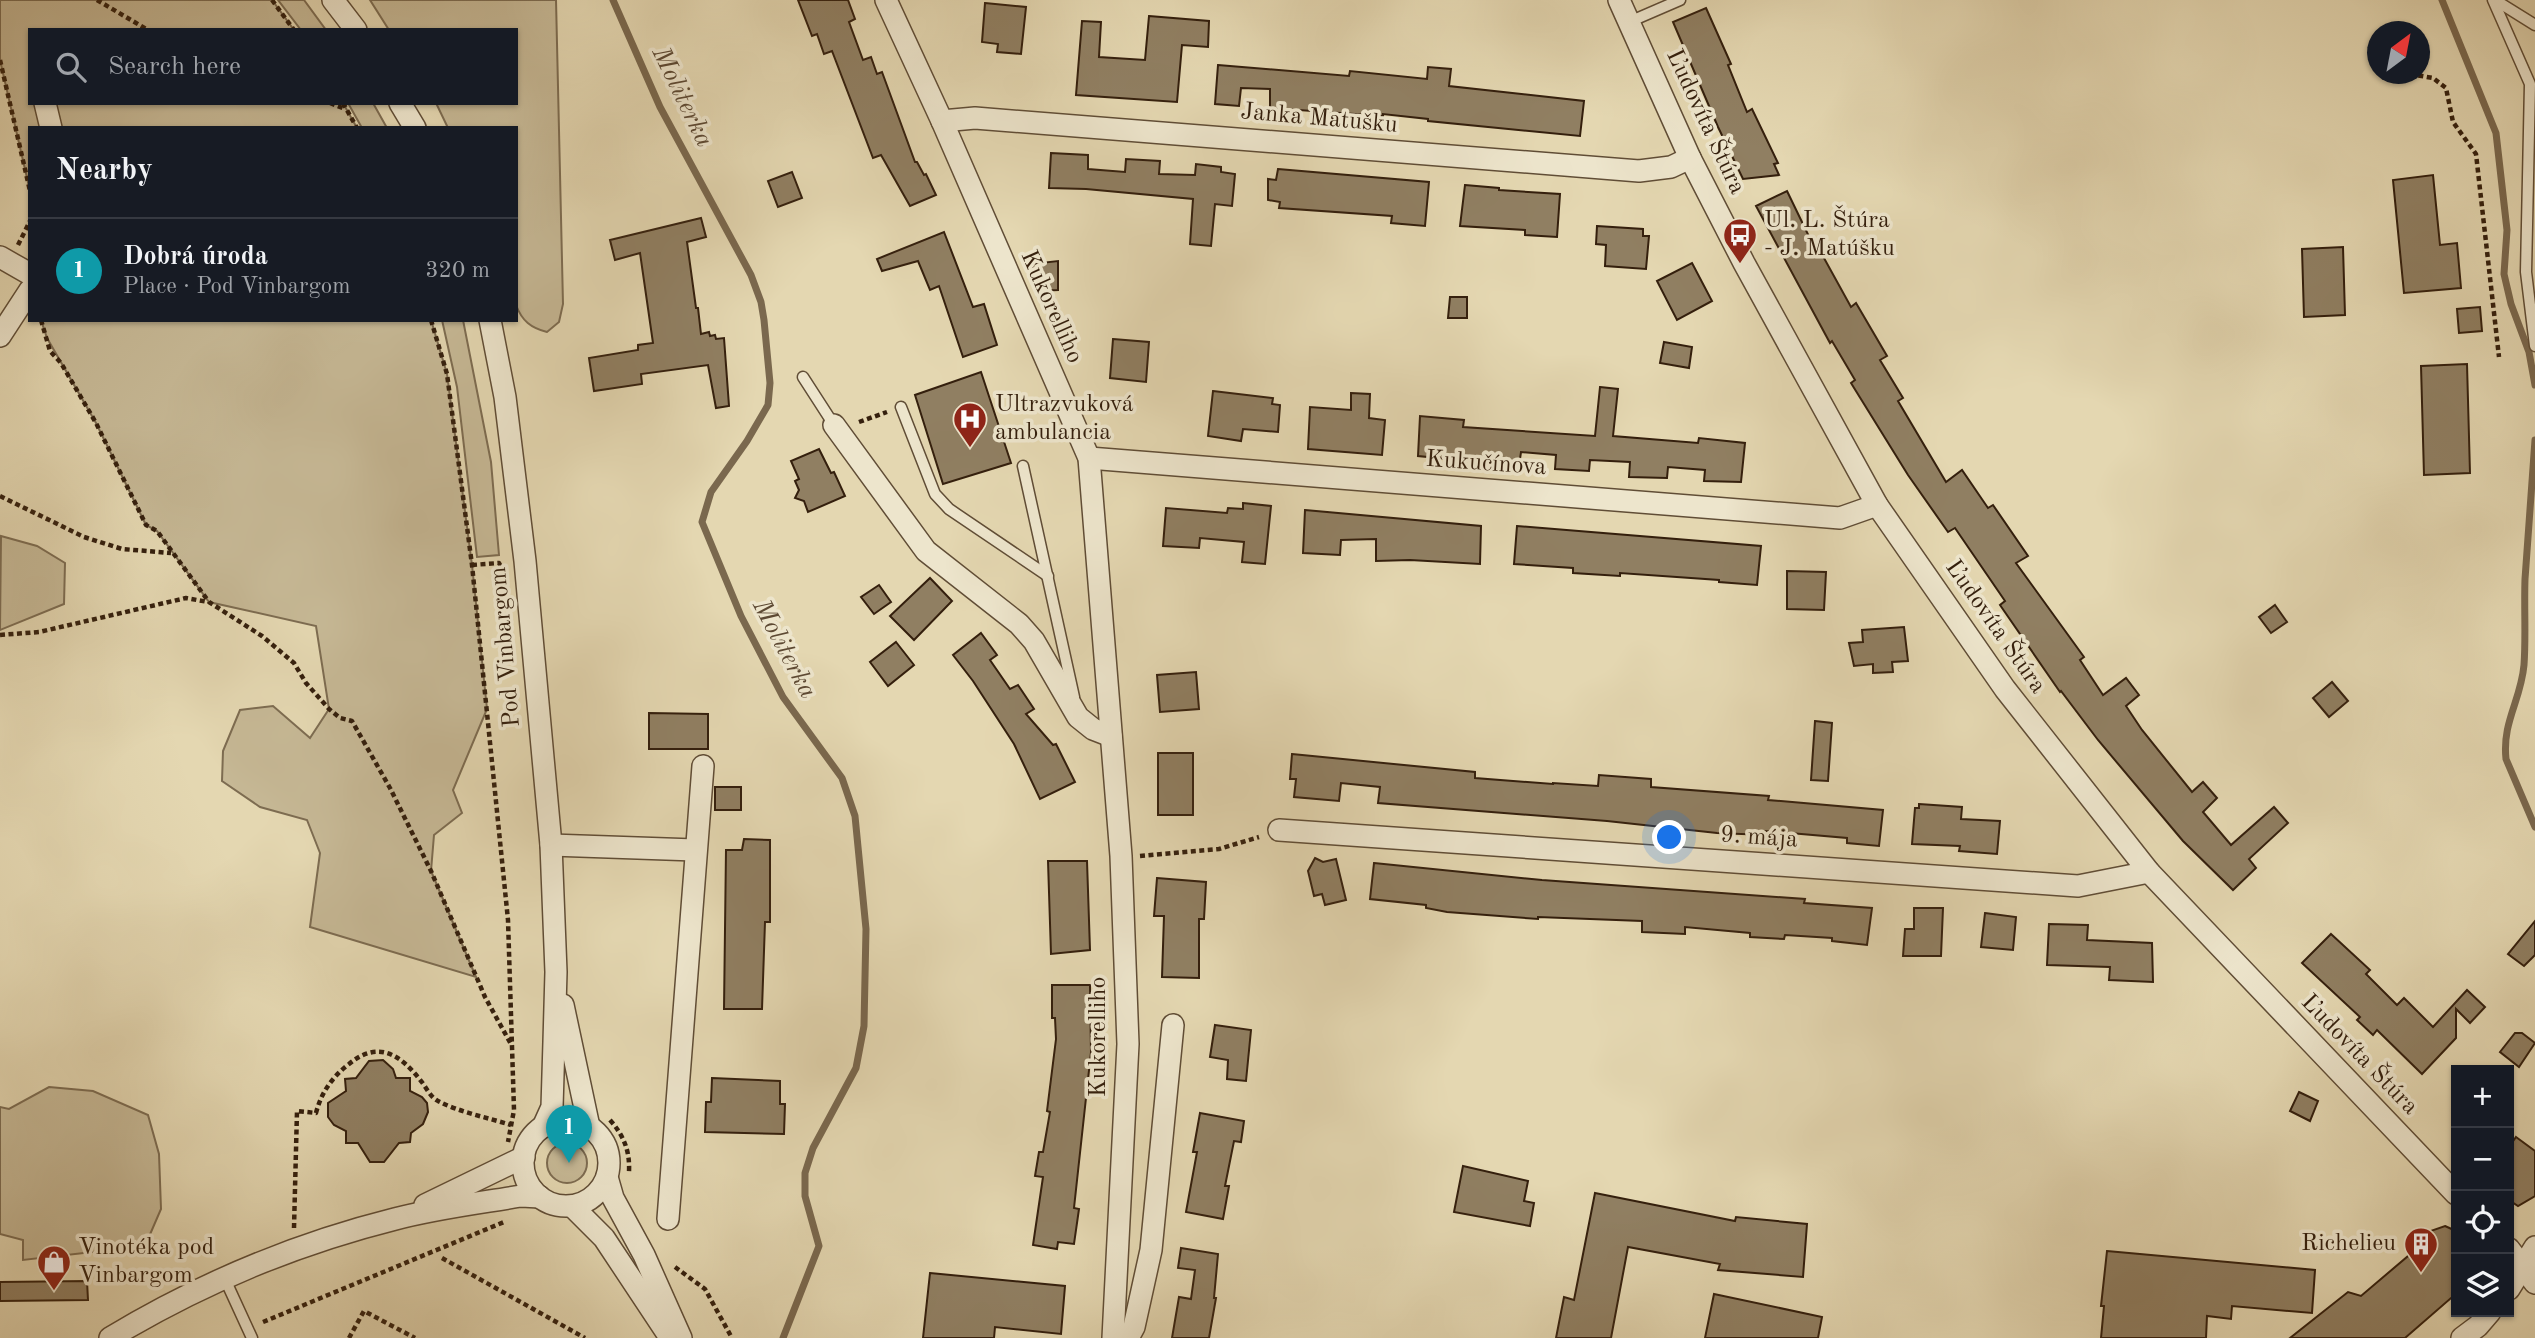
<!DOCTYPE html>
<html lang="en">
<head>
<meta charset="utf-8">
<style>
  :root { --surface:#171b24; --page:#20242c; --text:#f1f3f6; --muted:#9ea1a6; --line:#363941; --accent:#d93025 }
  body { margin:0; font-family:"Old Standard TT",serif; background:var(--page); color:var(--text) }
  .controls { position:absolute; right:21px; bottom:21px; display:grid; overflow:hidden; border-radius:0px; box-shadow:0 2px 5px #0004 }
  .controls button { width:63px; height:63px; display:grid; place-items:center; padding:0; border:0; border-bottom:2px solid var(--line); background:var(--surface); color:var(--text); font:35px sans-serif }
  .compass { position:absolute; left:2367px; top:21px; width:63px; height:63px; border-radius:50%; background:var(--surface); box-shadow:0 2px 5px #0004; rotate:32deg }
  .you { position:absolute; left:1670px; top:838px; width:24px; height:24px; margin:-18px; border:5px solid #fff; border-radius:50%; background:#1a73e8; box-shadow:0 0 0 10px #1a73e833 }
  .badge { display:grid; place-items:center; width:46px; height:46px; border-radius:50%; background:var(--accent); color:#fff; font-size:23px; font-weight:700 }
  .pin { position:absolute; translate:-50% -58px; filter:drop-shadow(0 2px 4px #0008) }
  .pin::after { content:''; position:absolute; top:37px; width:24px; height:21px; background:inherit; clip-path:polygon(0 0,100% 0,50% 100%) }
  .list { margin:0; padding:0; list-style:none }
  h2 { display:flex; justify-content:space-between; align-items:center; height:91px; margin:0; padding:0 28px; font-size:30px }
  h2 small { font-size:23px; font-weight:400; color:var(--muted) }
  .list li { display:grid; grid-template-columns:46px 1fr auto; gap:21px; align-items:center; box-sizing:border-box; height:105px; padding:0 28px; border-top:2px solid var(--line) }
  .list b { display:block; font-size:26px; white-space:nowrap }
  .list p { margin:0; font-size:23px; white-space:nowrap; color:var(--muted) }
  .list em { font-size:23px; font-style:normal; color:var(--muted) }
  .icon { flex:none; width:38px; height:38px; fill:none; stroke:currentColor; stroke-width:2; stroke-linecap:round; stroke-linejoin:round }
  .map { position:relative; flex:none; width:2535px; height:1338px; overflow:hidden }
  .search { position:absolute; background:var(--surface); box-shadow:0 2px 5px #0004; left:28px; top:28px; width:490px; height:77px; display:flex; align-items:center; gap:18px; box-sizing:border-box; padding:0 24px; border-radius:0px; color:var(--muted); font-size:26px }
  .panel { position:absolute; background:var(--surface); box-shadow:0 2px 5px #0004; left:28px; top:126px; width:490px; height:196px; border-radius:0px }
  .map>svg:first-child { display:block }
  .green { fill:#c6b895; stroke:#7d6c51; stroke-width:2 }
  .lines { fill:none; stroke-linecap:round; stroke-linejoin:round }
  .stream { stroke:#7a684e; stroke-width:7 }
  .building { fill:#907f62; stroke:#341f0d; stroke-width:2 }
  .service-casing { stroke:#604d36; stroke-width:13 }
  .minor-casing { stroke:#604d36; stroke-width:24 }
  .path { stroke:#341f0d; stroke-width:4.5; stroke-dasharray:5 3.5; stroke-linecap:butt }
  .service { stroke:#ede5cc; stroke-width:10 }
  .minor { stroke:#ede5cc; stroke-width:21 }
  .labels { text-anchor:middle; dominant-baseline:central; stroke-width:7; stroke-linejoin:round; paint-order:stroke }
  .street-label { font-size:24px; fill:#341f0d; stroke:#ede5cc }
  .poi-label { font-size:24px; fill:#341f0d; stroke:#ede5cc; text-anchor:start }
  .water-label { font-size:26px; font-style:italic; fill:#5d4933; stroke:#ede5cc }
</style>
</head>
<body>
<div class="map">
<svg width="2535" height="1338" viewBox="0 0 2535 1338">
  <rect width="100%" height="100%" fill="#e4d7b1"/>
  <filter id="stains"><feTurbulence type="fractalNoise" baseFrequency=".00286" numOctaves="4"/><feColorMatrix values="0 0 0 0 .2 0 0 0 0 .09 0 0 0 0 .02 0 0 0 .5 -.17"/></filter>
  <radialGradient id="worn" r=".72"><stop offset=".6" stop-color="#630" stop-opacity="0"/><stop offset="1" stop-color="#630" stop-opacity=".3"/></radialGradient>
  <!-- green -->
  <g class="green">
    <path d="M0 0H272L294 30H30V103H343L357 128H30V191L0 60Z"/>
    <path d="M278 0H304L326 30H301Z"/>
    <path d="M370 0H556L563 304 559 322 547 332C531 328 522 321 516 305V128H448L436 103H516V30H389Z"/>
    <path d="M348 103H373L387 128H362Z"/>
    <path d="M41 320H431L447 374 472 565 487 709 453 790 462 813 434 835 431 871 476 977 310 927 320 853 307 820 260 807 222 781 223 751 240 710 273 706 310 738 329 709 316 626 209 602 157 531 146 525 96 423 47 338Z"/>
    <path d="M442 320H463L491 462 499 555 477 557 457 387Z"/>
    <path d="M1 536 37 546 65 563 64 604 0 630Z"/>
    <path d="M49 1087 93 1091 148 1115 159 1154 161 1209 145 1246 23 1260V1240L0 1234V1107L9 1109Z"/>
    <circle cx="567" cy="1163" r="20"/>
  </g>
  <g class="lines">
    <!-- stream -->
    <g class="stream">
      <path d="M613 0 660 107 751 275 761 302 764 320 770 383 768 405 747 441 711 492 702 522 741 616 783 697 842 778 855 816 866 929 864 1026 856 1068 813 1148 805 1173V1196L819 1246 783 1338"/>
      <path d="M2442 0 2496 133 2507 230 2504 274 2511 304 2529 352 2535 385"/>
      <path d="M2535 440C2532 486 2528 533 2525 579 2524 608 2526 637 2524 665 2521 700 2502 722 2506 759L2535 827"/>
    </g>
  </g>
  <!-- building -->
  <g class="building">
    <path d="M798 0H848L855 19 849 22 863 60 871 57 877 74 882 72 915 162H917L924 175 926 174 936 195 910 206 881 155 873 158 832 51 824 54 817 34 812 36Z"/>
    <path d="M985 3 1026 7 1021 54 997 52 998 44 982 42Z"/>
    <path d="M1706 8 1731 64 1728 65 1747 112 1752 109 1778 163 1774 164 1779 175 1743 179 1718 127 1673 22Z"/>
    <path d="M1149 16 1209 21 1208 47 1182 45 1177 102 1076 95 1082 21 1101 22 1099 57 1145 60Z"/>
    <path d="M1218 65 1349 76 1350 71 1427 79 1428 67 1451 69 1449 86 1584 101 1580 136 1428 121V119L1383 114V116L1270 108V89L1241 88 1239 106 1215 104Z"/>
    <path d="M1051 153 1088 155V169L1125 172 1126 159 1160 161 1159 174 1195 175 1196 164 1221 167V172L1235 174 1232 206 1215 204 1211 246 1190 244 1193 199 1086 189 1049 188Z"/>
    <path d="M1278 169 1429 182 1425 226 1391 223 1392 216 1279 208 1280 202 1268 200V179L1276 180Z"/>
    <path d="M792 172 802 198 778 207 768 181Z"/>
    <path d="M2433 175 2440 245 2457 243 2461 288 2404 293 2393 180Z"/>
    <path d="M1465 185 1499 188V190L1560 194 1557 237 1525 235V230L1460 226Z"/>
    <path d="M1787 191 1816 251 1819 249 1851 307 1856 303 1887 356 1880 360 1903 398 1898 401 1946 482 1962 470 1988 508 1993 505 2028 556 2016 563 2084 657 2080 660 2103 695 2126 678 2139 695 2126 706 2142 730 2192 792 2203 782 2217 798 2203 812 2231 845 2274 807 2288 823 2249 859 2256 868 2233 890 2183 841 2098 740 2061 691 2060 692 2000 605 2005 601 1955 528 1948 532 1908 475 1851 383 1855 380 1832 341 1830 343 1756 206Z"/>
    <path d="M701 218 706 237 687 242 696 308H698L701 334 709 332 710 336 715 335 716 339 724 338 729 406 716 408 708 365 641 374 642 384 594 391 589 358 638 350V345L653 343 640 253 615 260 610 240Z"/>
    <path d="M1597 226 1643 229V236H1649L1646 269 1605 266 1606 245 1596 244Z"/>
    <path d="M944 232 973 307 984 304 997 345 963 357 939 286 930 290 918 261 882 271 877 259Z"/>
    <path d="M2343 247 2345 315 2304 317 2302 249Z"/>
    <path d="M1058 261V290L1037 291 1031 264Z"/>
    <path d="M1692 263 1712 301 1677 320 1657 281Z"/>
    <path d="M1450 297H1467V318H1448Z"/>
    <path d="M2480 307 2482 331 2459 333 2457 309Z"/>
    <path d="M1113 339 1149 342 1146 382 1110 378Z"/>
    <path d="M1664 342 1692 347 1689 368 1660 363Z"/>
    <path d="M2467 364 2470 473 2424 475 2421 366Z"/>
    <path d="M981 372 1011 463 943 484 915 395Z"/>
    <path d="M1600 387 1618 389 1613 436 1698 443 1699 438 1745 443 1741 482 1704 481 1705 470 1668 467 1667 478 1629 477 1630 462 1590 460 1589 471 1555 469 1556 455 1521 452 1519 466 1418 456 1420 416 1464 420 1463 427 1595 436Z"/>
    <path d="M1213 391 1273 398 1272 404 1280 405 1278 432 1243 429 1241 441 1208 436Z"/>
    <path d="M1351 393 1370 394 1369 418 1385 420 1382 455 1308 449 1310 407 1351 410Z"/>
    <path d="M819 449 831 473 834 472 845 496 808 512 804 501 795 498 799 490 795 481 799 479 791 461Z"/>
    <path d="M1243 503 1271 506 1265 564 1242 562 1244 542 1200 538 1199 548 1163 546 1166 508 1227 513 1228 508 1243 509Z"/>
    <path d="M1305 510 1481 526 1480 564 1410 560 1376 561V539L1341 540 1340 555 1303 553Z"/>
    <path d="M1517 526 1761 546 1757 585 1719 582V580L1620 573V576L1573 573V568L1514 564Z"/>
    <path d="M1787 571 1826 572 1824 610 1787 609Z"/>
    <path d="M930 578 952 601 914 640 890 616Z"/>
    <path d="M879 585 891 602 874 614 861 597Z"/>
    <path d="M2275 605 2287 622 2271 633 2259 617Z"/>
    <path d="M1904 627 1908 661 1892 662 1893 672 1873 673V664L1854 666 1849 643 1863 642 1862 630Z"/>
    <path d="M981 633 997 655 990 660 1010 689 1018 685 1034 709 1026 714 1053 745 1056 744 1075 782 1040 799 1014 744 973 681 953 655Z"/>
    <path d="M896 642 914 665 888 686 870 662Z"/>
    <path d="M1196 672 1199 709 1160 712 1157 675Z"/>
    <path d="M2332 682 2348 701 2329 717 2313 698Z"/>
    <path d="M649 713 708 714V749H649Z"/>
    <path d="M1815 721 1832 723 1828 781 1811 780Z"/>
    <rect x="1158" y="753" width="35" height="62"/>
    <path d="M1292 754 1475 772V778L1553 784V783L1598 786 1599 775 1651 779V787L1769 796 1768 800 1883 810 1879 846 1847 843V838L1765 831V835L1717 833 1607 821 1378 803 1380 787 1341 783 1339 801 1294 797 1296 779H1290Z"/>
    <rect x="715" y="787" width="26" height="23"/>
    <path d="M1919 804 1962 807 1961 819 2000 821 1997 854 1959 851 1960 846 1912 844 1915 808H1919Z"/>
    <path d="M744 839 770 840V922H765L762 1009H724L726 850H742Z"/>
    <path d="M1315 858 1323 862 1336 859 1346 900 1325 905 1322 894 1314 896 1308 871Z"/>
    <path d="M1048 861H1087L1090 950 1051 954Z"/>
    <path d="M1374 863 1542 880 1805 899 1804 903 1872 908 1867 945 1832 941V938L1785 935 1784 939 1750 937V933L1685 927V934L1642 932V921L1538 917V919L1447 912 1426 908V905L1370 899Z"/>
    <path d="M1157 878 1206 882 1204 919H1199V978L1162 977 1164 916H1154Z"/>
    <path d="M1914 908H1943L1941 956H1903L1905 929H1914Z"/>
    <path d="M1985 913 2016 917 2013 950 1981 947Z"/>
    <path d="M2535 921V955L2524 966 2508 954Z"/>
    <path d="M2049 924 2088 925 2087 940 2152 943 2153 982 2109 980 2110 967 2047 965Z"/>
    <path d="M2331 934 2370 970 2366 974 2397 1005 2404 998 2433 1027 2467 990 2485 1007 2470 1023 2456 1009V1038L2422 1074 2377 1030 2373 1035 2357 1020 2360 1017 2302 963Z"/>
    <path d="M1052 985H1090L1091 1052 1074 1208 1079 1209 1074 1244 1058 1242 1057 1249 1033 1245 1043 1177 1035 1176 1039 1152H1043L1050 1112 1047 1111 1056 1039 1055 1018H1052Z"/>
    <path d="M1215 1025 1251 1030 1246 1081 1227 1079 1228 1060 1210 1057Z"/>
    <path d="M2515 1033H2522L2535 1043 2519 1067 2500 1052Z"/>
    <path d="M383 1060 393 1069 396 1078H410V1091L422 1097 427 1103 428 1112 423 1124 411 1133 410 1142 399 1143 384 1162H370L358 1143H346V1131L334 1125 328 1117V1103L346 1091 345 1079 356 1078 369 1061Z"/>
    <path d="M712 1078 780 1081V1104H785L784 1134 705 1132 706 1102H711Z"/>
    <path d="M2299 1092 2318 1101 2310 1121 2290 1111Z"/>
    <path d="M1200 1113 1244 1121 1241 1142 1234 1141 1225 1186H1229L1223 1219 1186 1212 1197 1152H1193Z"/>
    <path d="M2516 1137 2535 1151V1196L2518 1206 2509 1200V1147Z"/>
    <path d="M1463 1166 1528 1181 1524 1201 1534 1203 1530 1226 1454 1212Z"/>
    <path d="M1595 1193 1735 1221 1736 1217 1807 1224 1803 1277 1718 1270 1720 1264 1628 1247 1611 1338H1556L1564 1297 1574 1300Z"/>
    <path d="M2445 1226 2456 1231V1296L2451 1298 2405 1338H2290L2348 1292 2361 1296 2408 1256 2419 1235Z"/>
    <path d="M1181 1248 1218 1254 1214 1298H1216L1209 1338H1172L1179 1297 1191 1299 1195 1270 1178 1268Z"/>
    <path d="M2107 1251 2315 1270 2312 1313 2232 1306 2231 1319 2207 1316 2206 1338H2101L2104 1306H2101Z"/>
    <path d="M930 1273 1065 1286 1061 1334 995 1327 994 1338H923Z"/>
    <path d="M87 1281 88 1300 0 1301V1282Z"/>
    <path d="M1714 1294 1822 1317 1818 1338H1705Z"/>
  </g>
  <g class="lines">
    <!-- service casing -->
    <g class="service-casing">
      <g id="service">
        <path d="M2493 0 2530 84 2526 272 2535 346"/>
        <path d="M2495 0 2535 25"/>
        <path d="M1629 22 1680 0"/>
        <path d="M803 377 834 425"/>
        <path d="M901 407 935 494 949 509 1048 576"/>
        <path d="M1023 466 1074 697"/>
        <path d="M224 1277 252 1338"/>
      </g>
    </g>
    <!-- minor casing -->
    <g class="minor-casing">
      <g id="minor">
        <path d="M333 0 356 30"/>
        <path d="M886 0 942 121 1089 458 1121 856 1128 1044 1113 1338"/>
        <path d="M1619 0 1690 158 1744 263 1877 505 2005 689 2149 872 2456 1194"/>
        <path d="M45 103 51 128"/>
        <path d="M400 103 415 128"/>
        <path d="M942 121 975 118 1639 171 1671 167 1690 158"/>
        <path d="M0 257 30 274"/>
        <path d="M490 320 505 397 525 561 551 845 556 972 554 1042 552 1107 543 1127"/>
        <path d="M0 336 30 290"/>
        <path d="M834 425 926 551 1019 624 1034 641 1078 717 1093 729 1111 736"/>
        <path d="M1089 458 1840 518 1877 505"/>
        <path d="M1279 830 2078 886 2149 872"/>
        <path d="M551 845 695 850"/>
        <path d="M563 1005 589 1127"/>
        <circle cx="566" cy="1163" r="43"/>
        <path d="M607 1177 613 1198 644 1255 681 1338"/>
        <path d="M425 1205 524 1157"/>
        <path d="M572 1206 604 1238 669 1336"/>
        <path d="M668 1219 703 766"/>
        <path d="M2509 1249 2535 1283"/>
        <path d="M2509 1289 2535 1247"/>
        <path d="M110 1338C198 1285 295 1244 395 1219 436 1208 479 1203 521 1196L540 1197"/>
        <path d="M1128 1338 1134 1327 1151 1250 1173 1025"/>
        <path d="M2462 1338 2478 1326 2490 1312"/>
      </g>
    </g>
    <!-- path -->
    <g class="path">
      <path d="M97 0 148 30"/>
      <path d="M272 0 294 30"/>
      <path d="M0 60 30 191"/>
      <path d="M2410 74 2433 78 2446 88 2453 122 2476 154 2499 357"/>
      <path d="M330 103 345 109"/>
      <path d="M343 103 357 128"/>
      <path d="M18 245 30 221"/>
      <path d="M41 320 50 351 61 363 96 423 146 525 157 531 209 602 262 636 294 663 306 683 329 709 340 718 352 721 390 788 431 871 485 997 512 1046"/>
      <path d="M431 320 447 374 472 565 508 920 514 1110 508 1142"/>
      <path d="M859 422 887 412"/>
      <path d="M0 496 84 537 122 549 171 553"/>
      <path d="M472 565 499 563 504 572"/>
      <path d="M0 635 39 632 186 598 208 602"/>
      <path d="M1140 856 1219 849 1259 837"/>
      <path d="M610 1120C624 1136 630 1151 629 1172"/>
      <path d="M294 1228 297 1111 316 1113C321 1093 332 1077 349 1064 378 1040 400 1054 421 1081 426 1087 431 1098 438 1101 459 1112 489 1118 511 1125"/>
      <path d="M442 1258 585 1338"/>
      <path d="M675 1267 705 1289 732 1338"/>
      <path d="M263 1322 504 1222"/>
      <path d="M349 1338 364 1311 415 1338"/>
    </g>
    <!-- service -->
    <use href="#service" class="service"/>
    <!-- minor -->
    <use href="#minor" class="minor"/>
  </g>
  <!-- icons -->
  <defs>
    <g id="bus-pin" transform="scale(1.75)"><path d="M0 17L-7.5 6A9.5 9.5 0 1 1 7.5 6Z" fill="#8f2418" stroke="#ede5cc"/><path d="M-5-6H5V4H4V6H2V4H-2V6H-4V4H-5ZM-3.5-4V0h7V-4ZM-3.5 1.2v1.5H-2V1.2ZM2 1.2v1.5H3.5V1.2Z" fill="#fff"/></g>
    <g id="hospital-pin" transform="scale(1.75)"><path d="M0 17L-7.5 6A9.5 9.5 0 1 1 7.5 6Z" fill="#8f2418" stroke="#ede5cc"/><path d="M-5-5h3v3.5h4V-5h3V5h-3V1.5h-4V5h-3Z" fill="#fff"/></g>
    <g id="building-pin" transform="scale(1.75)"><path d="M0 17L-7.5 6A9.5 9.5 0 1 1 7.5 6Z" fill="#8f2418" stroke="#ede5cc"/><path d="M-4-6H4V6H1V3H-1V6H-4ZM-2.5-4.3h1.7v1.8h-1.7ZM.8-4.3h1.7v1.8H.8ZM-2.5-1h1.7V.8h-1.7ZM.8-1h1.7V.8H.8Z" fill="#fff"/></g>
    <g id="shop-pin" transform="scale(1.75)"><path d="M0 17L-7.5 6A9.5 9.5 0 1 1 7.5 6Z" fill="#8f2418" stroke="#ede5cc"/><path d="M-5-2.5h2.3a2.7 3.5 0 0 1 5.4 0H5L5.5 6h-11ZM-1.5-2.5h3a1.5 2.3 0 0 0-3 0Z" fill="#fff"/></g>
  </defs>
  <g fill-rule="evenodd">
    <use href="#bus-pin" x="1740" y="235"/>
    <use href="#hospital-pin" x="970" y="419"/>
    <use href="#building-pin" x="2421" y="1244"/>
    <use href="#shop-pin" x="54" y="1262"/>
  </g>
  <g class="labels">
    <!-- street labels -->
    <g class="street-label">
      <text transform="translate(1319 119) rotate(5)">Janka Matušku</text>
      <text transform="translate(1705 122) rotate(65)">Ľudovíta Štúra</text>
      <text transform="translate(1051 307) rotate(66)">Kukorelliho</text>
      <text transform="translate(1486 464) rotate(4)">Kukučínova</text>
      <text transform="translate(1995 627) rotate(55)">Ľudovíta Štúra</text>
      <text transform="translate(506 647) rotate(-95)">Pod Vinbargom</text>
      <text transform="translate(1759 838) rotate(4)">9. mája</text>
      <text transform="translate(1099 1037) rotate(-90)">Kukorelliho</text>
      <text transform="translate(2359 1055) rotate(46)">Ľudovíta Štúra</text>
    </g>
    <!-- poi labels -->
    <g class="poi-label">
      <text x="1764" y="221">Ul. L. Štúra<tspan x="1764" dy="28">- J. Matúšku</tspan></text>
      <text x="995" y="405">Ultrazvuková<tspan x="995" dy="28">ambulancia</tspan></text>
      <text x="2396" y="1244" text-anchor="end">Richelieu</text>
      <text x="78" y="1248">Vinotéka pod<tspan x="78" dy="28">Vinbargom</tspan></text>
    </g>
    <!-- water labels -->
    <g class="water-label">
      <text transform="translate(682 97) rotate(64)">Moliterka</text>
      <text transform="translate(784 649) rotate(62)">Moliterka</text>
    </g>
  </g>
  <rect width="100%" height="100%" filter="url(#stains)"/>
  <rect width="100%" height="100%" fill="url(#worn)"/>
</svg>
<div class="controls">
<button>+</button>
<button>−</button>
<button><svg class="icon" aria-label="locate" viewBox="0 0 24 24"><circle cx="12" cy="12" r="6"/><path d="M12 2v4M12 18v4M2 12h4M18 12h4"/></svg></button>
<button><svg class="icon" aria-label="layers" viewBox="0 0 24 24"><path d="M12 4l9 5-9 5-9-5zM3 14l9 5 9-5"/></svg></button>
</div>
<svg class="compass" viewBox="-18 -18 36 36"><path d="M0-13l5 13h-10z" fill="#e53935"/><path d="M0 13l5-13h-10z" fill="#9ea1a6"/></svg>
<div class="you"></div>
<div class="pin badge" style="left:569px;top:1163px;background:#0f9aa8">1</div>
<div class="search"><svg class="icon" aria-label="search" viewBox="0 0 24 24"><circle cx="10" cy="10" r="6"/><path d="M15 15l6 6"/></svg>Search here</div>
<section class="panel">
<h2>Nearby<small></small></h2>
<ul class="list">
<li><span class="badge" style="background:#0f9aa8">1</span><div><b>Dobrá úroda</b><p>Place · Pod Vinbargom</p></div><em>320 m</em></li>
</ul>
</section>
</div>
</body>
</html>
